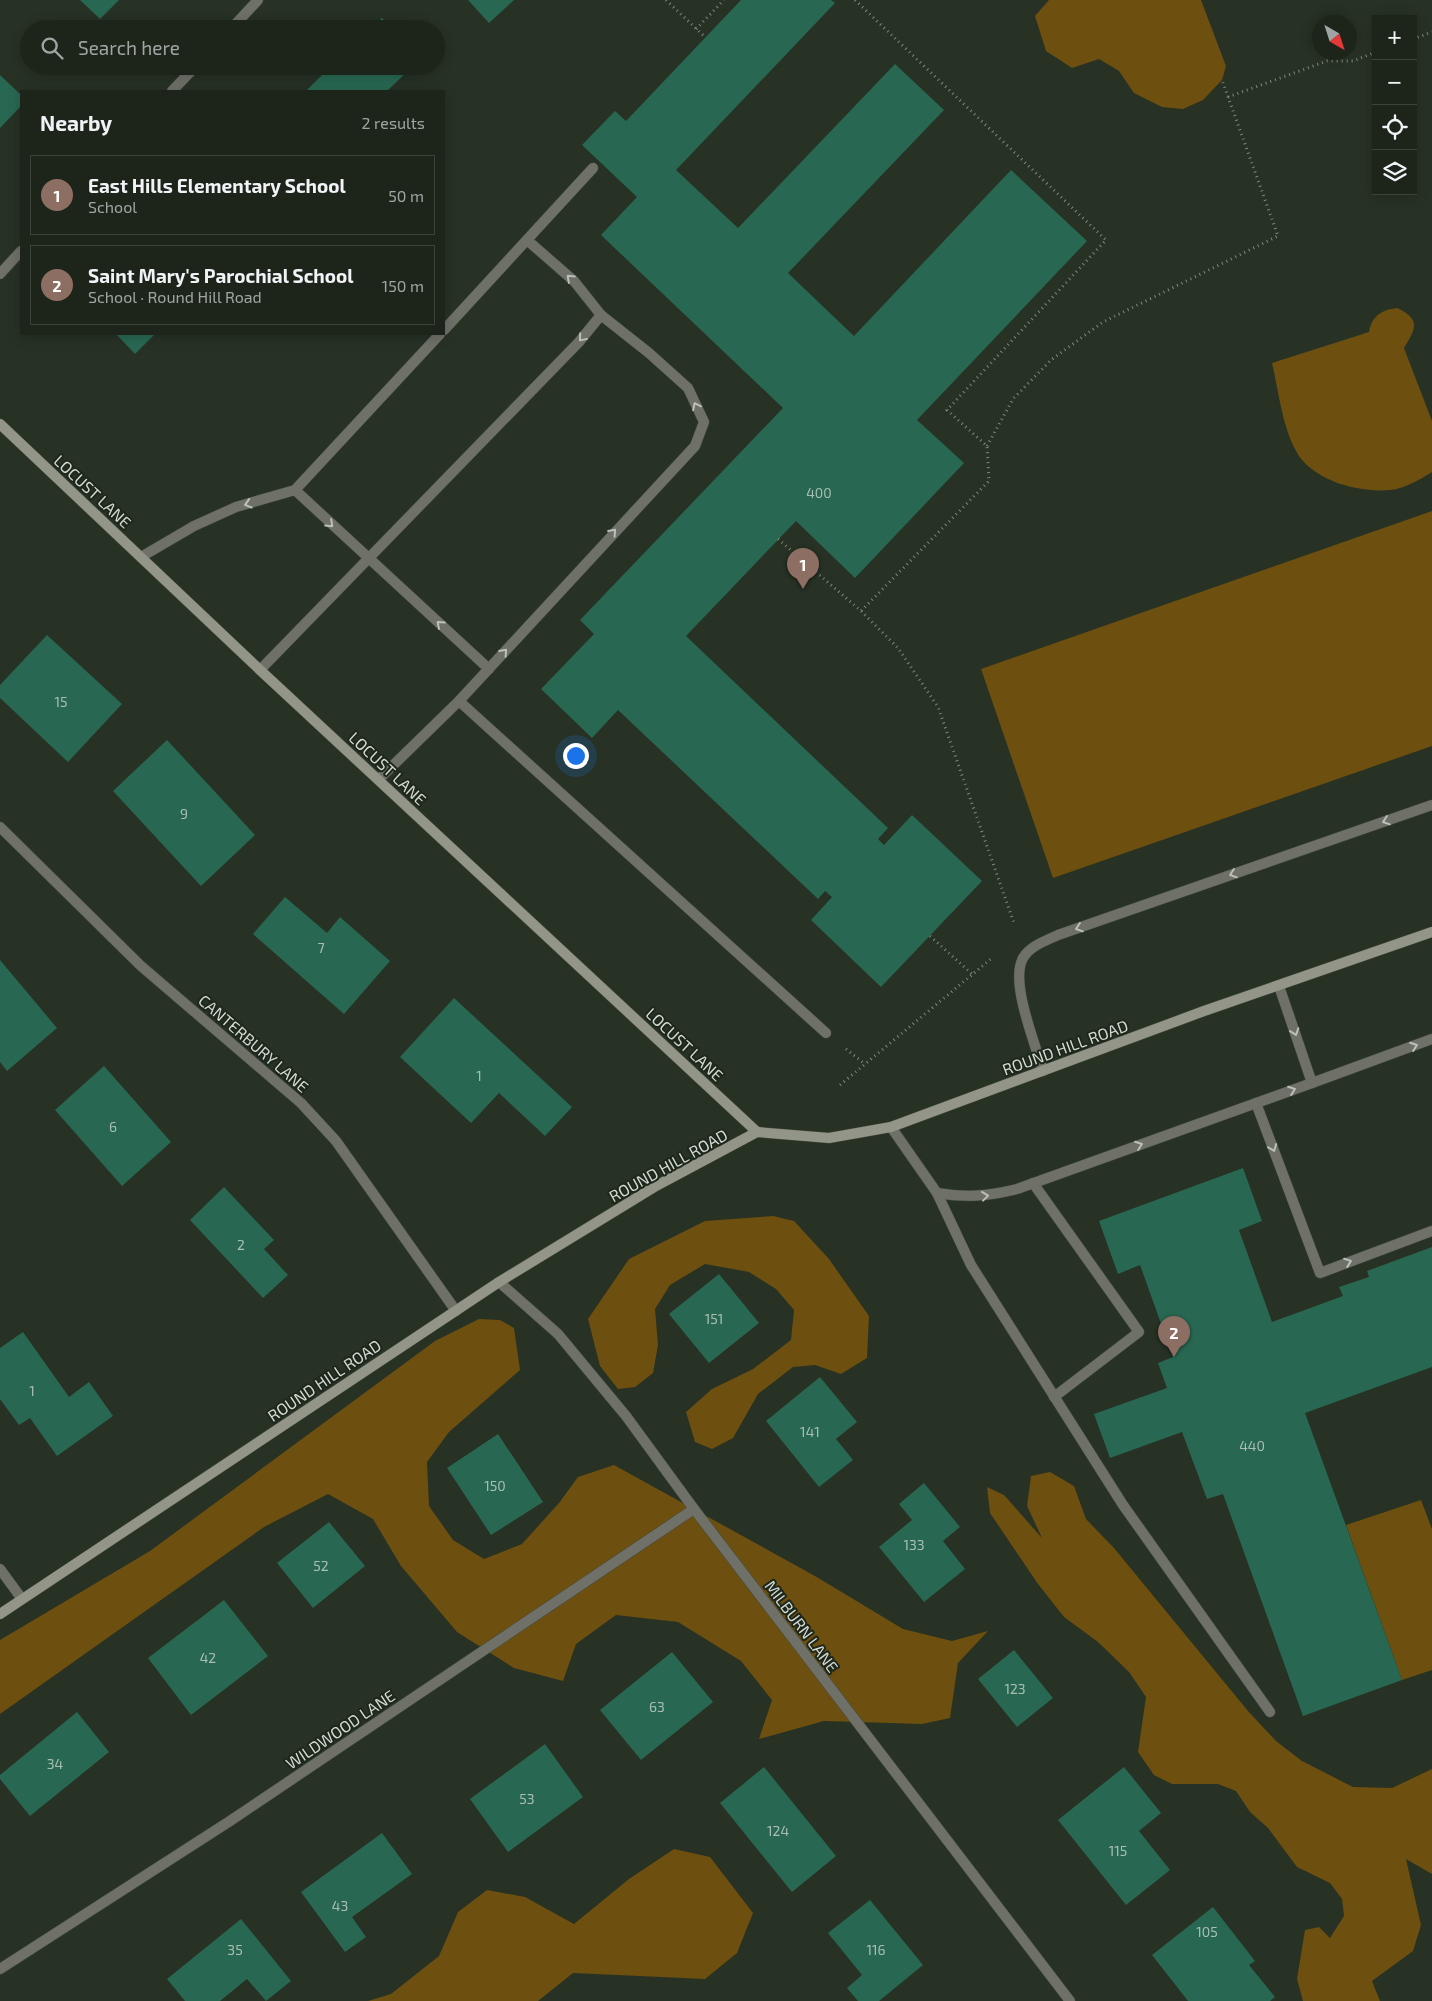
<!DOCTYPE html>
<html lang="en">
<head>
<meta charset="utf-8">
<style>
  :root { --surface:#1d251b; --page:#2a3128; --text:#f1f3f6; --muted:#a0a5a3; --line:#3b423a; --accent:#b45309 }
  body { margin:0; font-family:"Exo 2",sans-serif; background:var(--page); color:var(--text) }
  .controls { position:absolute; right:15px; top:15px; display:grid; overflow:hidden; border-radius:0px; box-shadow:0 2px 12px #0003 }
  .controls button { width:45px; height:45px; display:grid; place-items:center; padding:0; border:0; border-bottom:1px solid var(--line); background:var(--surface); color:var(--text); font:25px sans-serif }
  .compass { position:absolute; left:1312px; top:15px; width:45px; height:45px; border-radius:50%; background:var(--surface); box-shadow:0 2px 12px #0003; rotate:141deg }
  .you { position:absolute; left:575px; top:755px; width:18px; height:18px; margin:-12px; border:4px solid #fff; border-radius:50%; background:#1a73e8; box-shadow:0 0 0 8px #1a73e833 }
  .badge { display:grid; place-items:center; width:32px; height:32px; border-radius:50%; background:var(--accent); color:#fff; font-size:16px; font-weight:700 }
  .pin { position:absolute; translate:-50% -41px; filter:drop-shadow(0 1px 2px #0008) }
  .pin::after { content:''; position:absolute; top:26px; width:18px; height:15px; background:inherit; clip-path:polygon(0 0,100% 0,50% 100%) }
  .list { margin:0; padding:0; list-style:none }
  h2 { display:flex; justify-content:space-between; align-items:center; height:65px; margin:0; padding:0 20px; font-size:21px }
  h2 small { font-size:16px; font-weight:400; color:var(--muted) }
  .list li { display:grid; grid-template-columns:32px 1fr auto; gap:15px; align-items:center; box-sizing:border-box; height:80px; margin:0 10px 10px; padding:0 10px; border:1px solid var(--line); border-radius:0px }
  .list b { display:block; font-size:19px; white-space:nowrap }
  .list p { margin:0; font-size:16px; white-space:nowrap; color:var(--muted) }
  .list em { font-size:16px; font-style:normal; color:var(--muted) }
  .icon { flex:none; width:28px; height:28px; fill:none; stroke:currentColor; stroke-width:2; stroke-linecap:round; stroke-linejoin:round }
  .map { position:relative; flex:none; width:1432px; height:2001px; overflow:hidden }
  .search { position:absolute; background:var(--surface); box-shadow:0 2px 12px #0003; left:20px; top:20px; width:425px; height:55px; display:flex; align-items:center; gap:12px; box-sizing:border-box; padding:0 18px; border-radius:28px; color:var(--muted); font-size:19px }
  .panel { position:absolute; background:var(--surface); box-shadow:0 2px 12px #0003; left:20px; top:90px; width:425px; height:245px; border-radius:0px }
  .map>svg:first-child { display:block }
  .green { fill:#6d4f0f }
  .building { fill:#286852 }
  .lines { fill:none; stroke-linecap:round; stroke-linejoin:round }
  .lane-casing { stroke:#434c40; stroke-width:11 }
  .street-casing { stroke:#434c40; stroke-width:11 }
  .secondary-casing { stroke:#434c40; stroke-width:11 }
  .path { stroke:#80887d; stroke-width:3; stroke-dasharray:1 4; stroke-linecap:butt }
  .lane { stroke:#6f7068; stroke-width:10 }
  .street { stroke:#6f7068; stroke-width:10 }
  .secondary { stroke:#949589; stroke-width:10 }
  .oneway { stroke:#bbc0b8 }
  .labels { text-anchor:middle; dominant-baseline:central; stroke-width:4; stroke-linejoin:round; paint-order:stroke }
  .number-label { font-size:14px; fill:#a9beb2 }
  .street-label { font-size:16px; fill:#d4dad2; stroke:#1e271b }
</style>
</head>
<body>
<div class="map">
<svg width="1432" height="2001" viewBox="0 0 1432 2001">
  <rect width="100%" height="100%" fill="#273124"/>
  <!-- green -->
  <g class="green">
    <path d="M1049 0H1201L1226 66 1222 80 1203 100 1183 109 1162 107 1134 93 1119 71 1099 59 1072 68 1046 51 1035 16Z"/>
    <path d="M1397 308C1421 319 1416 329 1404 348L1432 421V472C1421 479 1404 489 1390 490 1359 493 1312 481 1296 451 1282 425 1279 393 1272 363L1369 332C1372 316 1381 310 1397 308Z"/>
    <path d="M1432 511V746L1053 878 981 669Z"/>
    <path d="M773 1216 794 1221 829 1259 869 1316 867 1358 841 1374 815 1365 793 1367 758 1394 733 1438 712 1449 695 1442 686 1412 712 1389 753 1369 791 1340 794 1310 776 1289 749 1272 705 1264 670 1285 655 1309 658 1345 653 1373 635 1387 618 1389 600 1366 588 1319 629 1259 705 1221Z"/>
    <path d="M479 1319 500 1320 514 1328 520 1370 449 1432 427 1462 429 1506 453 1540 484 1559 522 1544 559 1503 578 1477 614 1465 815 1576 903 1629 952 1641 988 1631 958 1663 950 1718 922 1724 824 1721 759 1739 772 1700 741 1661 678 1622 616 1615 576 1644 563 1681 514 1668 457 1632 401 1566 373 1519 328 1494 264 1527 0 1714V1640L150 1551 435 1341Z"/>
    <path d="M1050 1472 1074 1486 1086 1519 1114 1548 1248 1711 1276 1741 1302 1761 1353 1787 1392 1788 1432 1769V1874L1406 1859 1421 1925 1413 1951 1372 1981 1380 2001H1303L1297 1979 1305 1930 1319 1927 1330 1938 1344 1916 1342 1899 1330 1883 1297 1867 1268 1828 1250 1812 1236 1791 1218 1784H1172L1154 1775 1138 1752 1146 1697 1129 1672 1098 1642 1064 1617 1038 1584 990 1513 987 1487 1004 1495 1042 1538 1027 1506 1031 1476Z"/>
    <path d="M1421 1500 1432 1529V1670L1402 1680 1346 1525Z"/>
    <path d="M674 1849 710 1857 753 1913 737 1953 705 1979 573 1973 538 2001H368L391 1994 439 1956 458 1912 487 1890 525 1897 574 1924 629 1879Z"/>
  </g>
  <!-- building -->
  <g class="building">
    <path d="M80 0H119L100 19Z"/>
    <path d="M468 0H514L489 23Z"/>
    <path d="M741 0H831L835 3 676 170 738 228 895 64 944 110 788 273 854 336 1011 170 1087 241 917 420 964 463 855 578 796 521 686 636 888 828 878 839 884 845 912 815 982 881 881 987 811 920 832 897 825 891 818 899 618 710 592 738 541 689 594 634 580 620 783 408 601 235 637 197 582 145 615 111 626 121Z"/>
    <path d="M382 18 392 29H370Z"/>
    <path d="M331 66H413L387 91H306Z"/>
    <path d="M0 75 21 95V106L0 128Z"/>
    <path d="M116 334H155L135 354Z"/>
    <path d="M47 635 122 704 68 762 0 698V685Z"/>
    <path d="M167 740 255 835 201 886 113 791Z"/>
    <path d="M285 897 327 933 340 917 390 961 344 1014 253 934Z"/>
    <path d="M0 960 57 1028 7 1071 0 1062Z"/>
    <path d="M454 998 572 1107 545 1136 499 1093 471 1123 400 1057Z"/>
    <path d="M104 1066 171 1142 122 1186 55 1110Z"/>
    <path d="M1243 1168 1262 1221 1239 1230 1272 1322 1343 1296 1339 1287 1369 1277 1367 1271 1432 1247V1367L1305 1413 1402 1680 1303 1716 1223 1494 1207 1499 1182 1432 1110 1458 1094 1414 1167 1388 1158 1363 1173 1357 1140 1265 1118 1274 1099 1221Z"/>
    <path d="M224 1187 274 1240 264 1249 288 1275 263 1298 190 1220Z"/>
    <path d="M719 1274 759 1323 709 1363 669 1314Z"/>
    <path d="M23 1332 69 1397 89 1382 113 1416 57 1456 30 1418 19 1425 0 1399V1348Z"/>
    <path d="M820 1377 857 1422 836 1439 853 1460 819 1487 766 1421Z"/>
    <path d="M498 1434 543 1502 491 1535 447 1468Z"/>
    <path d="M924 1483 960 1527 943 1541 965 1569 924 1602 879 1547 912 1520 899 1504Z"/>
    <path d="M329 1522 365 1566 313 1608 277 1563Z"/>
    <path d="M224 1600 268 1656 191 1715 148 1658Z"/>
    <path d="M1014 1650 1053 1698 1017 1727 978 1679Z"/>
    <path d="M672 1652 713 1702 641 1760 600 1710Z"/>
    <path d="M77 1712 109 1752 30 1816 0 1779V1775Z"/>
    <path d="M545 1744 583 1797 508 1852 470 1799Z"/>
    <path d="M764 1767 836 1856 792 1892 720 1803Z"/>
    <path d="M1124 1767 1161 1813 1139 1831 1170 1870 1126 1905 1058 1820Z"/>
    <path d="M382 1833 412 1874 352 1917 366 1937 345 1952 301 1892Z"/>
    <path d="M870 1900 923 1965 879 2001H858L847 1988 862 1975 828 1933Z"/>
    <path d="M1213 1907 1255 1961 1249 1965 1275 1997 1270 2001H1188L1152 1955Z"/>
    <path d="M241 1919 291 1981 266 2001 247 1979 220 2001H185L167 1979Z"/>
  </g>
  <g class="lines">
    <!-- lane casing -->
    <g class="lane-casing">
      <g id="lane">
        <path d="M527 240 574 281 601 315"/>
        <path d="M444 330 593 168"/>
        <path d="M295 490 489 669"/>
        <path d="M141 557 194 526 236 507 295 490 440 334"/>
        <path d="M260 670 579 342 601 315 649 353 688 388 704 422 695 446 459 701 379 779"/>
        <path d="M459 701 826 1033"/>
        <path d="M1279 986 1312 1083 1432 1039"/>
        <path d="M1043 1071C1036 1045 1007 977 1025 955 1033 945 1047 940 1058 935L1432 805"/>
        <path d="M1256 1103 1320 1273 1432 1231"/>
        <path d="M891 1127 937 1193 971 1265 1123 1505 1270 1712"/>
        <path d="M1033 1183 1139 1332 1054 1397"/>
        <path d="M937 1193C966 1198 988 1196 1017 1189L1312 1083"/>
      </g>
    </g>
    <!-- street casing -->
    <g class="street-casing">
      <g id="street">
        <path d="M231 29 258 0"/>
        <path d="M172 91 196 66"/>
        <path d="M0 274 21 251"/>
        <path d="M0 827 141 966 301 1103 336 1141 456 1311"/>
        <path d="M499 1282 558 1334 626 1416 694 1509 1070 2001"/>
        <path d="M0 1569 22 1599"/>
        <path d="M0 1969 230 1821 694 1509"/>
      </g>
    </g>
    <!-- secondary casing -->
    <g class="secondary-casing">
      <g id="secondary">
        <path d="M0 424 260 670 757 1132"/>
        <path d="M0 1614 499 1282 656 1186 757 1132 829 1138 891 1127 1204 1011 1432 932"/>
      </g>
    </g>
    <!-- path -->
    <g class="path">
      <path d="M666 0 705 37"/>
      <path d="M855 0 1106 240 947 410 987 446 989 481 861 611"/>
      <path d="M696 29 724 0"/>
      <path d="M1413 39 1432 32"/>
      <path d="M1228 97 1327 61H1353L1376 52"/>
      <path d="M987 446 1013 399 1051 360 1103 322 1278 236 1222 80"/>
      <path d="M778 539 861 611 898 648 938 707 1014 923"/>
      <path d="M930 936 972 974"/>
      <path d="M846 1049 865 1064"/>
      <path d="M840 1085 992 958"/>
    </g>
    <!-- lane -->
    <use href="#lane" class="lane"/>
    <!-- street -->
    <use href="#street" class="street"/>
    <!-- secondary -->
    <use href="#secondary" class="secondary"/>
  </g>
  <!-- one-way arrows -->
  <defs><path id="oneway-chevron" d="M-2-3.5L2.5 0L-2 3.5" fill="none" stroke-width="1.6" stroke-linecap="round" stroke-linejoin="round" transform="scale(1.25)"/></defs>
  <g class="oneway">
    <use href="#oneway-chevron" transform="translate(570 278) rotate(-137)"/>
    <use href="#oneway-chevron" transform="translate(582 338) rotate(130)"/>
    <use href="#oneway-chevron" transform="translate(696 406) rotate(-116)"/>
    <use href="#oneway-chevron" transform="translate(248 504) rotate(164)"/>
    <use href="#oneway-chevron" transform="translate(330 524) rotate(43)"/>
    <use href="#oneway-chevron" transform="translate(613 532) rotate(-48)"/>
    <use href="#oneway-chevron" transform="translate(440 624) rotate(-138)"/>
    <use href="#oneway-chevron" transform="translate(504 652) rotate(-48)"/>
    <use href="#oneway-chevron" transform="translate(1386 821) rotate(161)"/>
    <use href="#oneway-chevron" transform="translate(1233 874) rotate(161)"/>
    <use href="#oneway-chevron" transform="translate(1079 928) rotate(161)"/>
    <use href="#oneway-chevron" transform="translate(1295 1032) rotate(71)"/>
    <use href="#oneway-chevron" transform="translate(1414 1046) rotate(-20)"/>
    <use href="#oneway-chevron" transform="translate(1292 1090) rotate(-20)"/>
    <use href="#oneway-chevron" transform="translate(1139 1145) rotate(-20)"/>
    <use href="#oneway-chevron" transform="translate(1273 1148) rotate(69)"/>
    <use href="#oneway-chevron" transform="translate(985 1196) rotate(-7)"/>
    <use href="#oneway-chevron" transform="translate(1348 1262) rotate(-21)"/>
  </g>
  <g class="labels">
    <!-- number labels -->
    <g class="number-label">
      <text x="819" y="492">400</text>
      <text x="61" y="701">15</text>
      <text x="184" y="813">9</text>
      <text x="321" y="947">7</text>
      <text x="479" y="1075">1</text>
      <text x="113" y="1126">6</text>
      <text x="241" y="1244">2</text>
      <text x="714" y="1318">151</text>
      <text x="32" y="1390">1</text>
      <text x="810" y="1431">141</text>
      <text x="1252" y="1445">440</text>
      <text x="495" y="1485">150</text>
      <text x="914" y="1544">133</text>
      <text x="321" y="1565">52</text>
      <text x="208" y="1657">42</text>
      <text x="1015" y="1688">123</text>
      <text x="657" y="1706">63</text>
      <text x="55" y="1763">34</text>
      <text x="527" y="1798">53</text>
      <text x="778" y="1830">124</text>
      <text x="1118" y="1850">115</text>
      <text x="340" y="1905">43</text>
      <text x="1207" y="1931">105</text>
      <text x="235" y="1949">35</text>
      <text x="876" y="1949">116</text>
    </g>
    <!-- street labels -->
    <g class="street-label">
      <text transform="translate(93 491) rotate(43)">LOCUST LANE</text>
      <text transform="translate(388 768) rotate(43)">LOCUST LANE</text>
      <text transform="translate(254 1043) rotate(41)">CANTERBURY LANE</text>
      <text transform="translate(685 1044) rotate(43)">LOCUST LANE</text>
      <text transform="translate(1065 1047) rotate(-20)">ROUND HILL ROAD</text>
      <text transform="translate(668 1165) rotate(-29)">ROUND HILL ROAD</text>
      <text transform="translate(324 1380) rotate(-34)">ROUND HILL ROAD</text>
      <text transform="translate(802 1626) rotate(53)">MILBURN LANE</text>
      <text transform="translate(340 1729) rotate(-34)">WILDWOOD LANE</text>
    </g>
  </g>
</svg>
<div class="controls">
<button>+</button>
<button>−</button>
<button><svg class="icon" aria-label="locate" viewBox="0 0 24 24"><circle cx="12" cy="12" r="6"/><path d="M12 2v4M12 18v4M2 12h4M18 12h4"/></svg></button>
<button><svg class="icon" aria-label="layers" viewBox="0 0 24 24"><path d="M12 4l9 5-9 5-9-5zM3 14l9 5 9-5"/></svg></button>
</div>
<svg class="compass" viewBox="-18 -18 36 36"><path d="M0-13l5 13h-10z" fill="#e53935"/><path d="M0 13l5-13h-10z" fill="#a0a5a3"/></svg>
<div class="you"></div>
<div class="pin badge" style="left:803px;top:589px;background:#8d6e63">1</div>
<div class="pin badge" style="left:1174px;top:1357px;background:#8d6e63">2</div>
<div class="search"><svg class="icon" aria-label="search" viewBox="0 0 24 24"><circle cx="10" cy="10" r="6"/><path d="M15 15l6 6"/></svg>Search here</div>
<section class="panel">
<h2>Nearby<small>2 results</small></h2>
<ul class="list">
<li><span class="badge" style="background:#8d6e63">1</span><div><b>East Hills Elementary School</b><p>School</p></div><em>50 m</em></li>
<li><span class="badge" style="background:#8d6e63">2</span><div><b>Saint Mary's Parochial School</b><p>School · Round Hill Road</p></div><em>150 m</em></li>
</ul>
</section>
</div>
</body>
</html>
